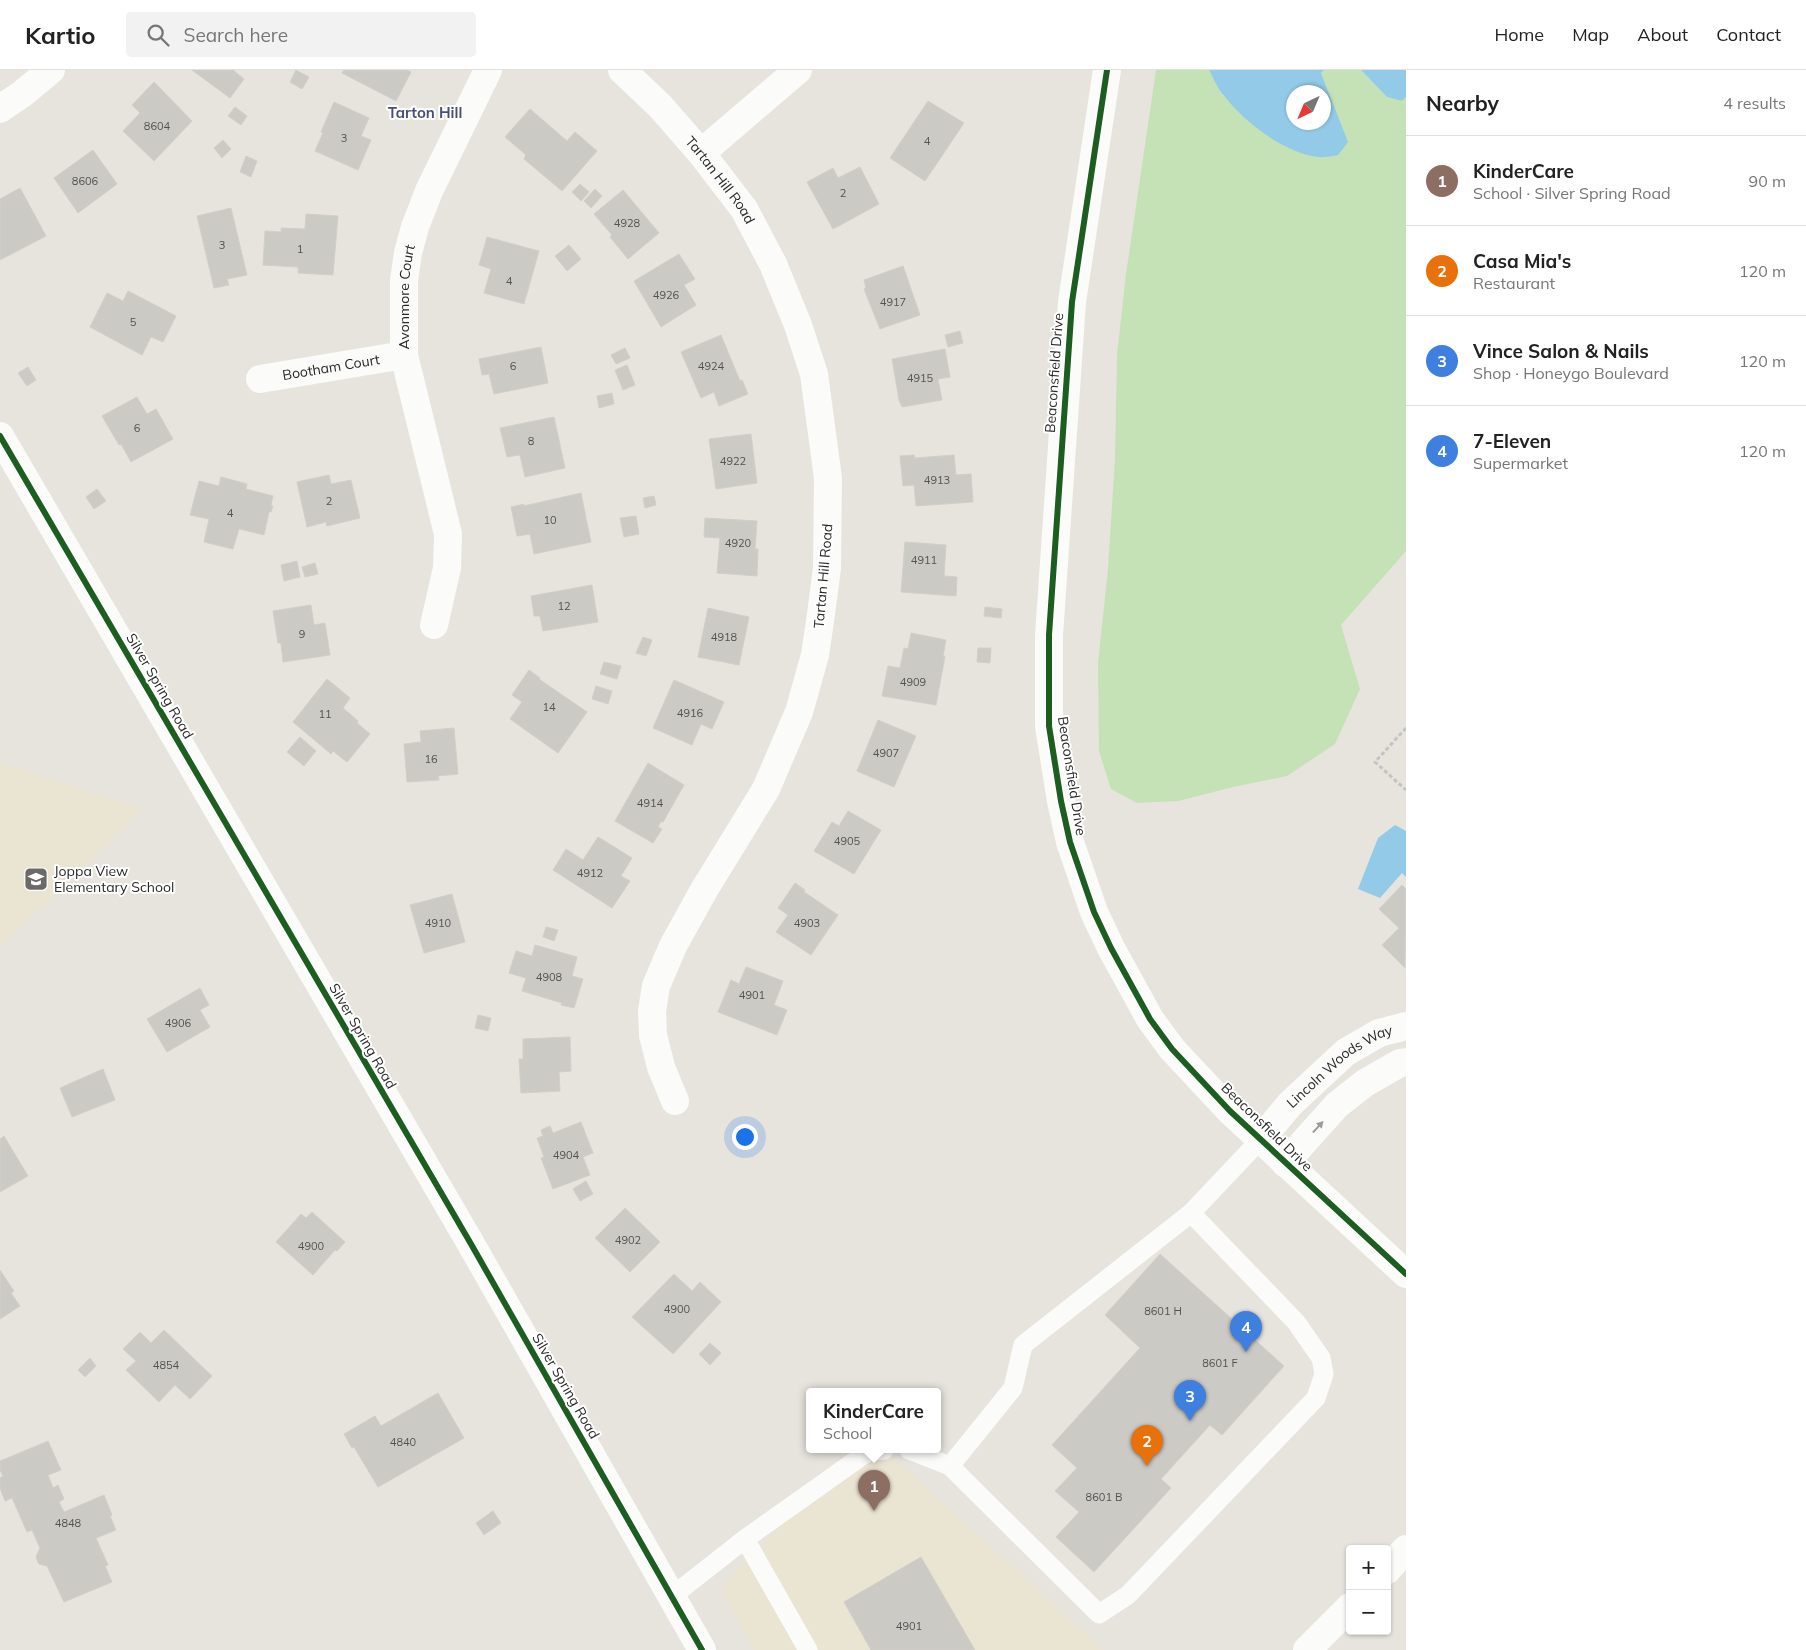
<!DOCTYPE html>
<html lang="en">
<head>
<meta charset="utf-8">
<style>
  :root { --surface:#fff; --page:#f2f2f2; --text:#222; --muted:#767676; --line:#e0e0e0; --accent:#111827 }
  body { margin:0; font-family:Mulish,sans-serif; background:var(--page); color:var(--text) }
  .controls { position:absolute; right:15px; bottom:15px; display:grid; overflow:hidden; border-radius:5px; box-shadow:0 1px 4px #0004 }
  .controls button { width:45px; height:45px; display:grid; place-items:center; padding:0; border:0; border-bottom:1px solid var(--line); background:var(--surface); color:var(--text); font:25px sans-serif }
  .compass { position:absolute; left:1286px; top:15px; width:45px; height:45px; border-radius:50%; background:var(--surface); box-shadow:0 1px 4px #0004; rotate:224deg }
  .you { position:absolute; left:744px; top:1066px; width:18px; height:18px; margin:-12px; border:4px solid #fff; border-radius:50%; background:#1a73e8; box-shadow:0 0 0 8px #1a73e833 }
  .badge { display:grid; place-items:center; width:32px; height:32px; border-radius:50%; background:var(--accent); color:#fff; font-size:16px; font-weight:700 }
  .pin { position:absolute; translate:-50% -41px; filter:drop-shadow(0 1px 2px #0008) }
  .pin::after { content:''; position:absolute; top:26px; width:18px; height:15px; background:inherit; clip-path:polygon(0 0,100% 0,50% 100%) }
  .popup { position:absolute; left:806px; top:1318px; width:135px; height:65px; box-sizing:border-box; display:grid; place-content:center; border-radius:5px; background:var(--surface); filter:drop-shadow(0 1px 4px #0005); font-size:16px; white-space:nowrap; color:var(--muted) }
  .popup b { font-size:19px; color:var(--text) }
  .popup::after { content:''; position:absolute; left:50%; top:100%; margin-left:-10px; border:10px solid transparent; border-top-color:var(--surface) }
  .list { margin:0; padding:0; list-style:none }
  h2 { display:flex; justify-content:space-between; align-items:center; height:65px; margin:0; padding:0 20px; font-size:21px }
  h2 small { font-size:16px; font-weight:400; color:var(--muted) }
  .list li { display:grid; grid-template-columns:32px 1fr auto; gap:15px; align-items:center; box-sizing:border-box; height:90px; padding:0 20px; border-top:1px solid var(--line) }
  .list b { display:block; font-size:19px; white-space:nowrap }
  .list p { margin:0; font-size:16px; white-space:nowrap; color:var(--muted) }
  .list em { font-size:16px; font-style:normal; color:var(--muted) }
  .icon { flex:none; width:28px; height:28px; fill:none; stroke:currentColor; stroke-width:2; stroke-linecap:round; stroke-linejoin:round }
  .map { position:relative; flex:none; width:1406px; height:1580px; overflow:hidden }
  header { display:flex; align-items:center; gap:30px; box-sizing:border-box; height:70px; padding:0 25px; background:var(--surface); border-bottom:1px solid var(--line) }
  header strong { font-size:24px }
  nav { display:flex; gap:28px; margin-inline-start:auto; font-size:18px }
  .search { width:350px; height:45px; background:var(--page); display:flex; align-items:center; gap:12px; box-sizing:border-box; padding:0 18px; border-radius:5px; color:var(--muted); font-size:19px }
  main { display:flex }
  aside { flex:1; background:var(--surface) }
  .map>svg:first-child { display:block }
  .education { fill:#eae4d2 }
  .green { fill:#c5e2b6 }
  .water { fill:#92cae8; fill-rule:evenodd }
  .building { fill:#cccac5; stroke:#d2cfca }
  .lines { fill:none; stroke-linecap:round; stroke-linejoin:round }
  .path { stroke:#c4c3c3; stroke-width:3; stroke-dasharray:4 2.5; stroke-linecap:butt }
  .service { stroke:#fbfbfa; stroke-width:19 }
  .minor { stroke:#fbfbfa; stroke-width:28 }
  .secondary { stroke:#fbfbfa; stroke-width:28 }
  .cycleway-casing { stroke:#fff; stroke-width:9 }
  .cycleway { stroke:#1b5e20; stroke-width:6 }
  .oneway { fill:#9c9c9c }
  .labels { text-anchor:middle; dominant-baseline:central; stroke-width:4; stroke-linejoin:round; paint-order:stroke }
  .number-label { font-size:11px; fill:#535251 }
  .street-label { font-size:14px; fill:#282828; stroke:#fff }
  .poi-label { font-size:14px; fill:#282828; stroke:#fff; text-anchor:start }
  .neighbourhood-label { font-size:15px; font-weight:bold; fill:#494e78; stroke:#fff }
</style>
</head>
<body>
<header>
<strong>Kartio</strong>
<div class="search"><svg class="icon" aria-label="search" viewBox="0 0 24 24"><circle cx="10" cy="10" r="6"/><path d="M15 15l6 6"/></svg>Search here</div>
<nav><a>Home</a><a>Map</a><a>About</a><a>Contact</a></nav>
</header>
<main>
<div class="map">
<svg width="1406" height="1580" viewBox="0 0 1406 1580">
  <rect width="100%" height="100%" fill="#e7e4de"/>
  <!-- education -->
  <g class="education">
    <path d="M0 693 143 739 0 878Z"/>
    <path d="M853 1380H886L1103 1580H754L720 1519Z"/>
  </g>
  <!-- green -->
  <path class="green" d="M1156 0H1209L1223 26 1319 88 1329 23 1321 3 1324 0H1361L1387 27 1402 31 1406 27V481L1341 555 1360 619 1335 674 1287 706 1233 717 1178 731 1137 733 1111 719 1099 681 1098 593 1108 499 1115 388 1117 285 1126 204Z"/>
  <!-- water -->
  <g class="water">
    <path d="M1209 0H1324L1321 3 1348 72 1338 85C1332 86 1324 88 1318 87 1284 83 1246 53 1225 27 1218 20 1214 9 1209 0ZM1324 22V52H1294V22Z"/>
    <path d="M1361 0H1406V27L1402 31 1387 27Z"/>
    <path d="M1395 755 1406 761V807L1402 803 1380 828 1358 819 1378 768Z"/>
  </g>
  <!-- building -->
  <g class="building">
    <path d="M192 0H233L244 9 230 28Z"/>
    <path d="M296 0 309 7 302 19 290 12Z"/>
    <path d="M344 0H407L411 2 396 31 342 3Z"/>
    <path d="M154 12 192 51 154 91 123 61 140 43 132 35Z"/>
    <path d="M928 31 964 53 925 111 890 88Z"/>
    <path d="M334 32 369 48 361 66 371 70 358 100 315 81 323 63 321 62Z"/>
    <path d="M235 37 247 46 241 55 228 46Z"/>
    <path d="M530 39 567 71 575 62 597 81 562 121 524 89 526 85 505 67Z"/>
    <path d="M223 70 231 79 222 88 214 78Z"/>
    <path d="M93 80 117 114 78 143 54 108Z"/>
    <path d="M246 86 257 91 251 107 240 102Z"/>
    <path d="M860 97 879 134 833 159 807 112 833 98 838 108Z"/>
    <path d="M580 114 589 122 581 131 572 122Z"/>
    <path d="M20 118 46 166 0 190V129Z"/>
    <path d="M595 119 602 126 591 138 584 131Z"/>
    <path d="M623 120 659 163 628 189 610 167 612 165 594 144Z"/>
    <path d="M231 138 247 205 227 209 229 215 214 218 197 146Z"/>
    <path d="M306 144 338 146 333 205 298 203V197L263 195 265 161 281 162V158L305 159Z"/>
    <path d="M487 167 539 181 524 234 484 223 491 199 479 195Z"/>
    <path d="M569 175 581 189 567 201 555 186Z"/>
    <path d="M679 184 695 209 684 215 696 235 661 257 634 211Z"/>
    <path d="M903 196 920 245 880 259 864 219 866 218 864 210Z"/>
    <path d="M128 221 176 246 163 272 151 267 142 285 90 257 107 223 123 231Z"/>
    <path d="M960 261 963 273 948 277 945 265Z"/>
    <path d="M721 265 740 311 742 310 748 324 719 336 714 322 701 328 681 282Z"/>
    <path d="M541 277 548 313 494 324 489 304 482 305 479 289Z"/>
    <path d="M625 278 630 288 616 294 611 285Z"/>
    <path d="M945 279 950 307 938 309 942 330 902 337 899 330 892 289Z"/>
    <path d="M627 295 635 315 623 320 615 300Z"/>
    <path d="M28 297 36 310 27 316 18 303Z"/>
    <path d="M612 323 614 334 599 338 597 326Z"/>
    <path d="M137 327 147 344 156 339 173 369 131 392 121 374 119 375 102 346Z"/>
    <path d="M554 347 565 398 525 407 520 385 507 387 500 358Z"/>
    <path d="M751 364 757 413 716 419 709 369Z"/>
    <path d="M914 385 915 388 954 385 956 405 971 404 973 432 916 436 914 415 903 416 900 386Z"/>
    <path d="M329 405 331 414 351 410 360 448 327 456 326 452 307 457 297 412Z"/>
    <path d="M221 407 247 414 246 419 273 426 271 435 273 436 271 442H269L264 465 239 459 233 479 204 472 209 449 190 445 199 411 219 416Z"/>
    <path d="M97 419 106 431 94 439 86 427Z"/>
    <path d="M581 423 591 472 534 484 530 464 517 466 511 437 524 434V436Z"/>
    <path d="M654 426 656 435 645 438 643 428Z"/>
    <path d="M636 446 639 464 624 467 620 448Z"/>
    <path d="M705 448 757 451 755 479H758L757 506 717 503 720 468 704 467Z"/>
    <path d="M905 472 946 475 944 506 957 507 956 526 901 522Z"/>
    <path d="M297 491 300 507 284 511 281 495Z"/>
    <path d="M315 493 318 504 305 507 302 497Z"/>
    <path d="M592 515 598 552 543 561 540 546H534L531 526Z"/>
    <path d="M311 535 314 555 325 553 330 585 283 592 281 573H278L273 541Z"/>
    <path d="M985 537 1002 539 1001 548 984 546Z"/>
    <path d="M708 538 749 547 739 595 698 587Z"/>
    <path d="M911 563 946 570 943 586H945L936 635 882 626 888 596 900 598 904 578 908 579Z"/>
    <path d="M643 567 652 570 646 586 636 583Z"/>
    <path d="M978 578H991L990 593 977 592Z"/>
    <path d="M604 592 621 596 617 609 600 604Z"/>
    <path d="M529 600 540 608 539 609 587 642 558 683 510 649 522 632 512 625Z"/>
    <path d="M327 609 350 628 343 638 358 651 357 653 370 664 347 692 333 681 331 684 293 652Z"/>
    <path d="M674 610 724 632 712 659 701 654 692 675 653 658Z"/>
    <path d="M596 616 612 621 608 634 592 629Z"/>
    <path d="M878 650 916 666 894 717 857 701Z"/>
    <path d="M454 658 458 704 438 706 439 710 407 712 404 674 421 672 420 661Z"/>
    <path d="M300 667 316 681 304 696 287 682Z"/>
    <path d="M648 693 684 715 663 752 661 751 658 757 662 759 653 773 615 751Z"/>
    <path d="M848 741 881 760 854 804 814 781 832 752 839 756Z"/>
    <path d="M598 767 632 788 621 806 630 811 612 838 553 800 566 779 583 790Z"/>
    <path d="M795 813 805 820 804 822 838 845 811 885 776 862 788 845 778 838Z"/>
    <path d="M1402 815 1406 819 1405 898 1382 875 1399 858 1379 839Z"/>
    <path d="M452 824 465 872 424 883 410 835Z"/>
    <path d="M546 857 558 860 554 871 543 867Z"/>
    <path d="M535 875 577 887 572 906 583 909 574 938 561 935 562 933 522 921 526 908 509 903 516 881 532 886Z"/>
    <path d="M746 897 783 911 774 935 787 940 777 965 718 942 731 910 739 914Z"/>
    <path d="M200 918 209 935 200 940 210 957 167 982 147 949Z"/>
    <path d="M478 945 491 948 488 961 475 958Z"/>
    <path d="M570 967 571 1001 559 1002 560 1021 521 1023 519 989H523V969Z"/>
    <path d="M103 999 115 1030 72 1047 60 1018Z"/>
    <path d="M581 1052 593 1083 583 1087 590 1105 553 1119 541 1088 544 1087 537 1068 543 1066 541 1060 550 1056 553 1063Z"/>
    <path d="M4 1066 28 1106 0 1122V1069Z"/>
    <path d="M586 1111 593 1124 580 1131 573 1119Z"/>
    <path d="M625 1138 660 1172 630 1202 595 1168Z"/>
    <path d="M312 1142 345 1172 337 1181 335 1180 313 1205 276 1172 301 1144 306 1148Z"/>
    <path d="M1160 1184 1284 1296 1222 1365 1210 1355 1161 1409 1171 1418 1094 1502 1056 1467 1079 1442 1055 1421 1077 1398 1052 1375 1140 1278 1105 1245Z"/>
    <path d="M0 1200 14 1221 11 1223 20 1236 0 1249Z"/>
    <path d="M674 1204 692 1221 700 1212 721 1232 673 1284 632 1247Z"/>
    <path d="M164 1260 212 1306 190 1329 175 1315 159 1332 126 1300 136 1291 123 1279 140 1262 151 1273Z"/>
    <path d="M710 1273 721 1283 710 1295 699 1284Z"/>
    <path d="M90 1288 96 1296 85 1307 78 1300Z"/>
    <path d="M438 1323 464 1368 378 1417 354 1377 352 1378 344 1364 375 1346 381 1356Z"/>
    <path d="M48 1371 61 1400 48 1405 53 1418 58 1415 64 1429 59 1432 64 1442 104 1425 112 1445 110 1446 116 1460 96 1468 108 1495 105 1496 112 1512 64 1532 47 1496 39 1494 36 1487 40 1478 32 1460 27 1462 12 1428 5 1431 0 1418V1408L3 1406 0 1400V1391Z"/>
    <path d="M493 1441 501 1453 484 1465 476 1453Z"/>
    <path d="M921 1487 975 1580H871L844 1532Z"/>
  </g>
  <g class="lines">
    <!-- path -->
    <path class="path" d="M1406 658 1375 692 1406 720"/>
    <!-- service -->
    <g class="service">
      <path d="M909 1380 950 1396 1099 1544 1128 1525 1316 1328 1324 1304 1321 1288 1296 1252 1191 1143"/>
      <path d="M950 1396 1013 1318 1023 1275 1191 1143 1260 1070"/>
      <path d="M745 1469 808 1580"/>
      <path d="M671 1527 745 1469 869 1381 884 1380"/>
    </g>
    <!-- minor -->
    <g class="minor">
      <path id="s1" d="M622 0 660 36 701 83 744 139 773 194 798 255 814 304 828 408 827 498 821 544 815 585 799 642 766 719 704 820 673 876 656 916 652 941 653 965 661 997 675 1031"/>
      <path d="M1107 0 1072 232 1049 565V656L1061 731 1070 772 1094 842 1111 878 1150 949 1172 979 1230 1041 1406 1204"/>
      <path d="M0 39 22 24 51 0"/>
      <path d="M701 83 798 0"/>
      <path id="s2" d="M260 309 404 285"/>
      <path d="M0 366 471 1174 702 1580"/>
      <path id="s3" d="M434 555 447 498 448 464 404 285V210L408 183 415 157 429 121 488 0"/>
      <path id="s4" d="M1260 1070 1290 1034 1346 982 1379 963 1406 956"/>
      <path d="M1285 1093 1337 1035 1365 1013 1400 993 1406 992"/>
    </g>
    <!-- secondary -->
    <g class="secondary">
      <path d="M1387 1500 1406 1479"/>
      <path d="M1307 1580 1350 1537"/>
    </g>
    <!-- cycleway casing -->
    <g class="cycleway-casing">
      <g id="cycleway">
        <path d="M1107 0 1072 232 1049 565V656L1061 731 1070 772 1094 842 1111 878 1150 949 1172 979 1230 1041 1406 1204"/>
        <path d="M0 366 471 1174 702 1580"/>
      </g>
    </g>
    <!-- cycleway -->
    <use href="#cycleway" class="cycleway"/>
  </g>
  <!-- one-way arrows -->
  <defs><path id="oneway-solid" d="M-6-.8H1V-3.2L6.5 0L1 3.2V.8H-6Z" transform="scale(1.25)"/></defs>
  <use class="oneway" href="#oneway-solid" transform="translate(1318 1057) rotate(-47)"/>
  <!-- icons -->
  <defs>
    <g id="school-square" transform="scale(1.25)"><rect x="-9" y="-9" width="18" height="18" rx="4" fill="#6b6a68" stroke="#fff"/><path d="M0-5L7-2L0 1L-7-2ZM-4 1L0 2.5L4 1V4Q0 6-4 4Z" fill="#fff"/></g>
  </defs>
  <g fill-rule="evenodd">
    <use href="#school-square" x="36" y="809"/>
  </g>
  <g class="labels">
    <!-- number labels -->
    <g class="number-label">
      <text x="157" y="56">8604</text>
      <text x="344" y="68">3</text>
      <text x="927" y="71">4</text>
      <text x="85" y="111">8606</text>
      <text x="843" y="123">2</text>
      <text x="627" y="153">4928</text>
      <text x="222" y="175">3</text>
      <text x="300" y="179">1</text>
      <text x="509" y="211">4</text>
      <text x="666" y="225">4926</text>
      <text x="893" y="232">4917</text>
      <text x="133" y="252">5</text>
      <text x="513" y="296">6</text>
      <text x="711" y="296">4924</text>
      <text x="920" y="308">4915</text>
      <text x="137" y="358">6</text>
      <text x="531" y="371">8</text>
      <text x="733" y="391">4922</text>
      <text x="937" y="410">4913</text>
      <text x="329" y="431">2</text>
      <text x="230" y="443">4</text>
      <text x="550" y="450">10</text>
      <text x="738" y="473">4920</text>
      <text x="924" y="490">4911</text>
      <text x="564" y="536">12</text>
      <text x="302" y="564">9</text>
      <text x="724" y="567">4918</text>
      <text x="913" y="612">4909</text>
      <text x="549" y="637">14</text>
      <text x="690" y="643">4916</text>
      <text x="325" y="644">11</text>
      <text x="886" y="683">4907</text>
      <text x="431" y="689">16</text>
      <text x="650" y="733">4914</text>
      <text x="847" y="771">4905</text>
      <text x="590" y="803">4912</text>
      <text x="438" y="853">4910</text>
      <text x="807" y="853">4903</text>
      <text x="549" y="907">4908</text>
      <text x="752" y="925">4901</text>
      <text x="178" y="953">4906</text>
      <text x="566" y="1085">4904</text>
      <text x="628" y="1170">4902</text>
      <text x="311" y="1176">4900</text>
      <text x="677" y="1239">4900</text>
      <text x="1163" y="1241">8601 H</text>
      <text x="1220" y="1293">8601 F</text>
      <text x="166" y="1295">4854</text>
      <text x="403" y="1372">4840</text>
      <text x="1104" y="1427">8601 B</text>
      <text x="68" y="1453">4848</text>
      <text x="909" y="1556">4901</text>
    </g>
    <!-- street labels -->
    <g class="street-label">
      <text stroke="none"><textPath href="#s1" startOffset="148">Tartan Hill Road</textPath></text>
      <text stroke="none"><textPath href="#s3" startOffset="335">Avonmore Court</textPath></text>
      <text stroke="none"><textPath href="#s2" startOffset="72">Bootham Court</textPath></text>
      <text transform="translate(1054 303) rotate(-86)">Beaconsfield Drive</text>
      <text transform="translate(823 506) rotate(-85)">Tartan Hill Road</text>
      <text transform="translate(160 616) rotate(60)">Silver Spring Road</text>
      <text transform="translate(1072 706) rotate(81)">Beaconsfield Drive</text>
      <text transform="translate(363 966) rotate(60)">Silver Spring Road</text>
      <text stroke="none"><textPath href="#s4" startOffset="110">Lincoln Woods Way</textPath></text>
      <text transform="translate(1267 1057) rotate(44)">Beaconsfield Drive</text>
      <text transform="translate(566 1316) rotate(60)">Silver Spring Road</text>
    </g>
    <!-- poi labels -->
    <g class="poi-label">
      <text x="54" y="801">Joppa View<tspan x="54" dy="16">Elementary School</tspan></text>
    </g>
    <!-- neighbourhood labels -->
    <g class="neighbourhood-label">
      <text x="425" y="42">Tarton Hill</text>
    </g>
  </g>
</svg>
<div class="controls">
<button>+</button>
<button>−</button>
</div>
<svg class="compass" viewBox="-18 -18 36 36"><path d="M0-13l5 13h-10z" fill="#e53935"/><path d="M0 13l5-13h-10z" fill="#767676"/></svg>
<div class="you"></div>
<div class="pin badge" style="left:874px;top:1441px;background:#8d6e63">1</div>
<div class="popup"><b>KinderCare</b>School</div>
<div class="pin badge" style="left:1147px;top:1396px;background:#e8710a">2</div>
<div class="pin badge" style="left:1190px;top:1351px;background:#3f7fe0">3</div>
<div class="pin badge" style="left:1246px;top:1282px;background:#3f7fe0">4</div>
</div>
<aside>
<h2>Nearby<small>4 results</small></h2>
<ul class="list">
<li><span class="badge" style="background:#8d6e63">1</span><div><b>KinderCare</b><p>School · Silver Spring Road</p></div><em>90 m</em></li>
<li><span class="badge" style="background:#e8710a">2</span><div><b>Casa Mia's</b><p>Restaurant</p></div><em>120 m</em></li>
<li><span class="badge" style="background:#3f7fe0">3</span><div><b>Vince Salon &amp; Nails</b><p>Shop · Honeygo Boulevard</p></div><em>120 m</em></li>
<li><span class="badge" style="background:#3f7fe0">4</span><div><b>7-Eleven</b><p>Supermarket</p></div><em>120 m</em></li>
</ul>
</aside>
</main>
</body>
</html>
